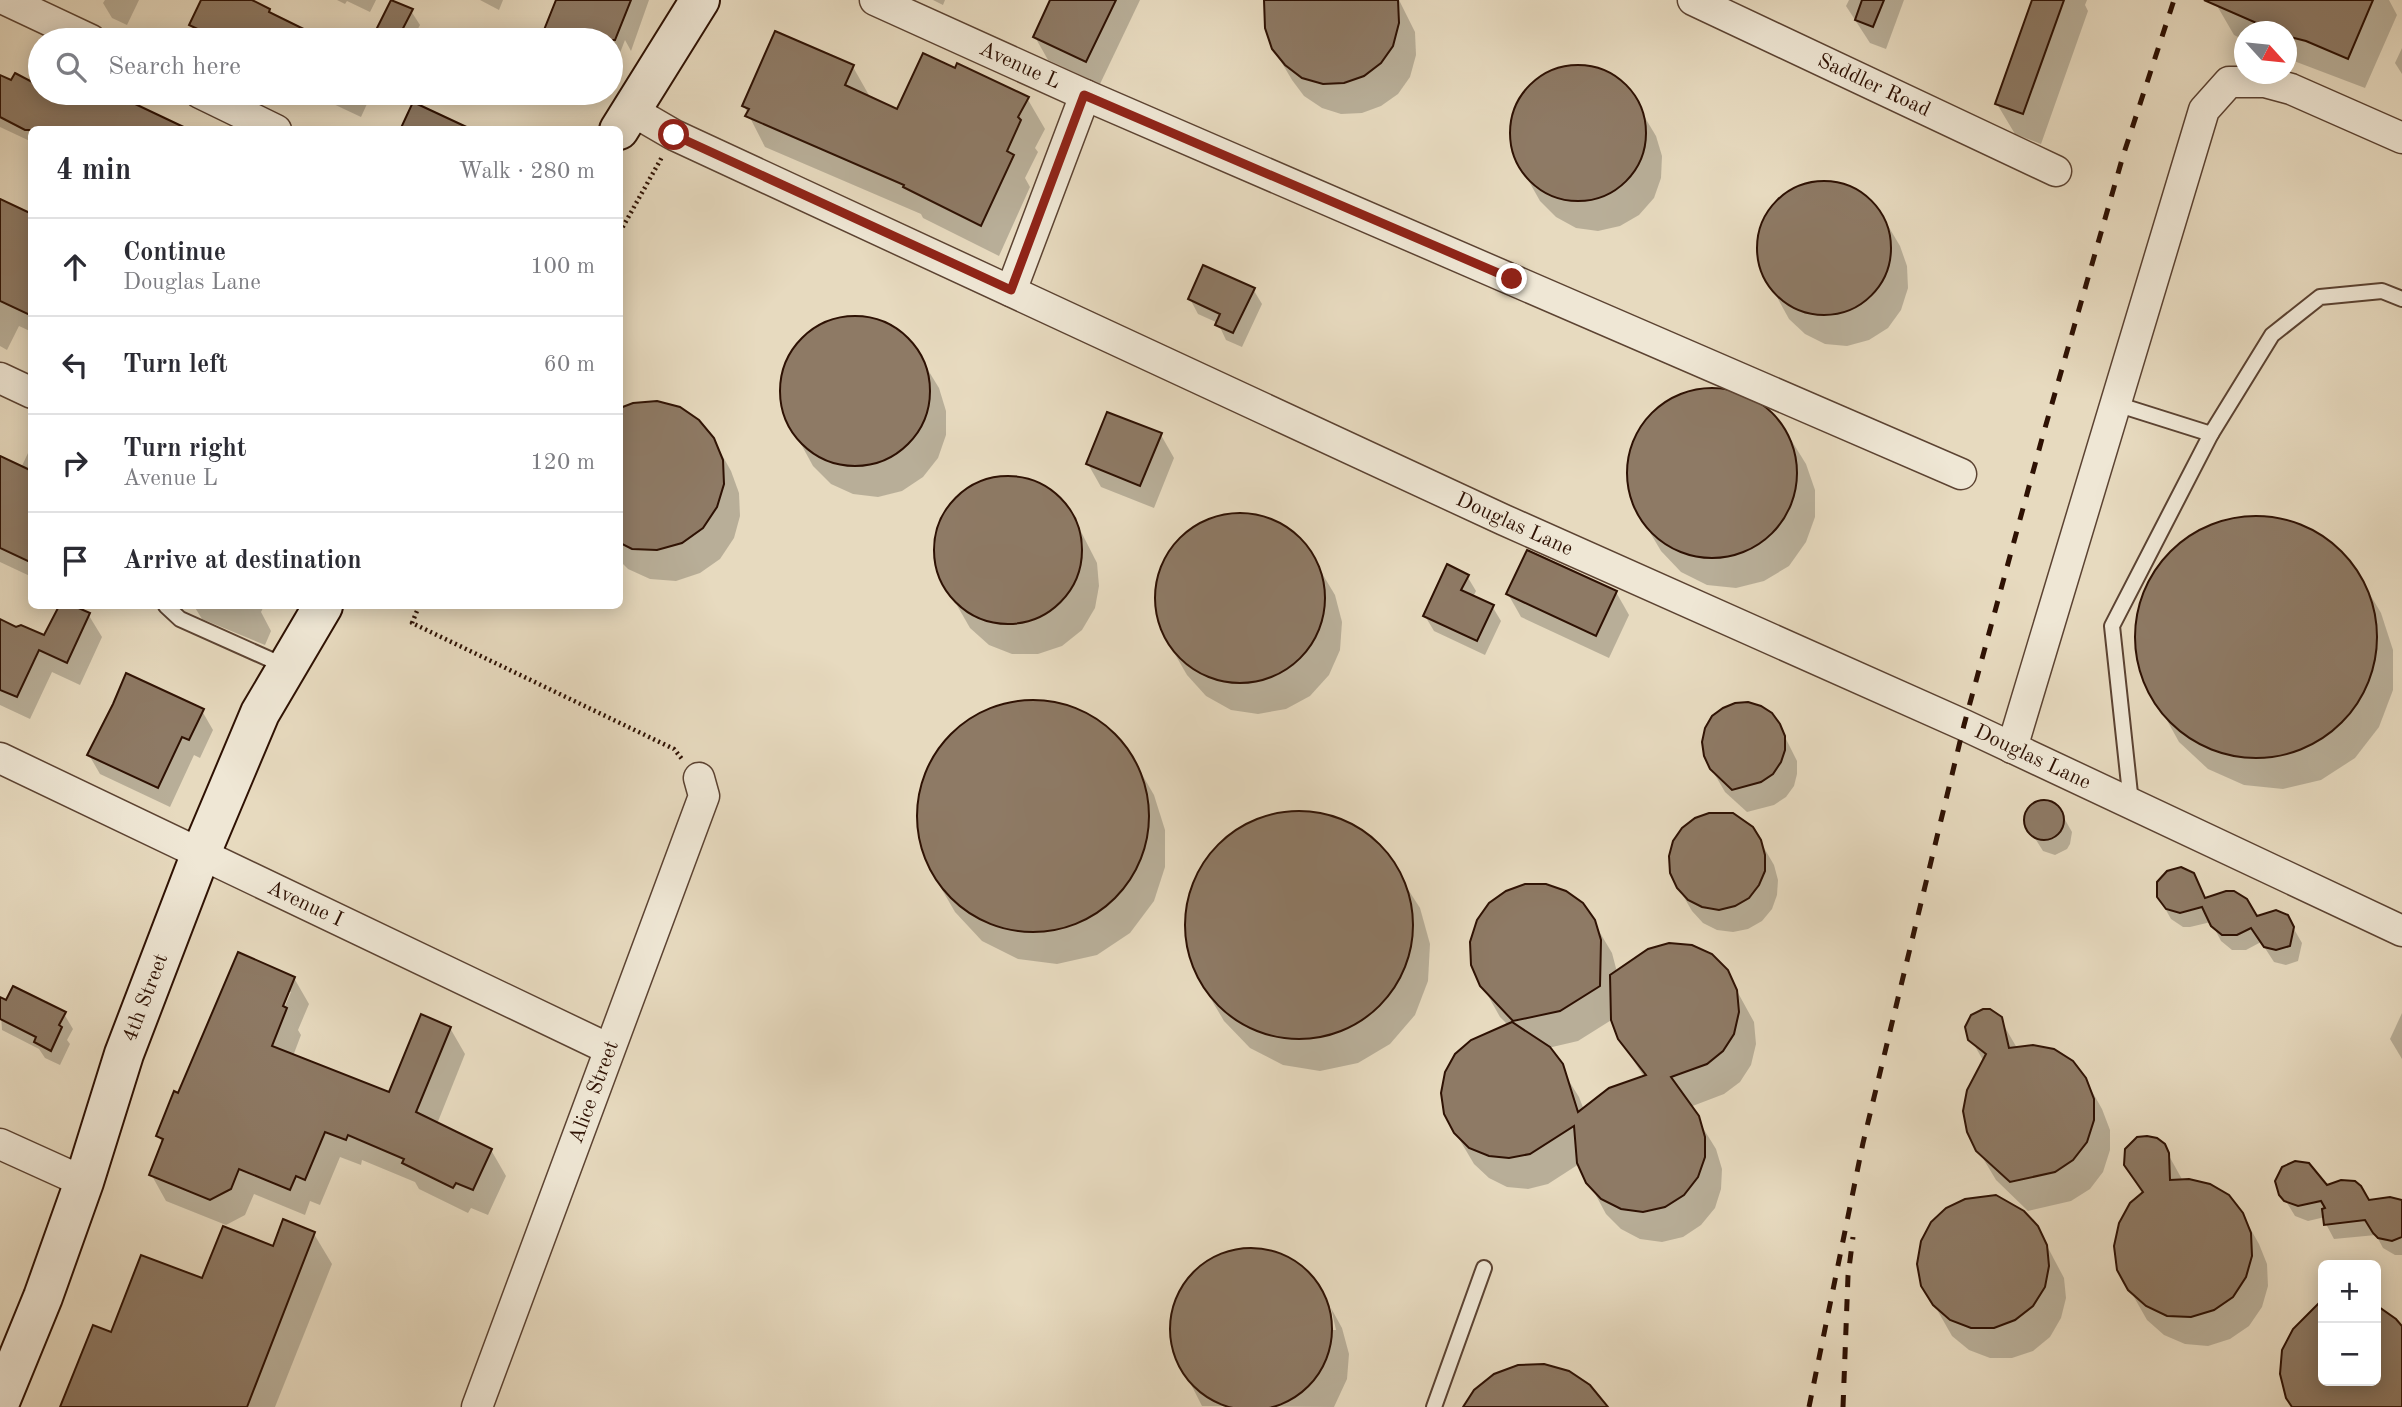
<!DOCTYPE html>
<html lang="en">
<head>
<meta charset="utf-8">
<style>
  :root { --surface:#fff; --page:#f7f7f7; --text:#2b2b33; --muted:#7c7c81; --line:#e1e1e2 }
  body { margin:0; font-family:"Old Standard TT",serif; background:var(--page); color:var(--text) }
  .controls { position:absolute; right:21px; bottom:21px; display:grid; overflow:hidden; border-radius:10px; box-shadow:0 4px 18px #0003 }
  .controls button { width:63px; height:63px; display:grid; place-items:center; padding:0; border:0; border-bottom:2px solid var(--line); background:var(--surface); color:var(--text); font:35px sans-serif }
  .compass { position:absolute; left:2234px; top:21px; width:63px; height:63px; border-radius:50%; background:var(--surface); box-shadow:0 4px 18px #0003; rotate:117deg }
  .stop { position:absolute; width:21px; height:21px; margin:-16px; border:5px solid #8f2418; border-radius:50%; background:#fff }
  .stop.end { background:#8f2418; border-color:#fff; box-shadow:0 2px 7px #0008 }
  .list { margin:0; padding:0; list-style:none }
  h2 { display:flex; justify-content:space-between; align-items:center; height:91px; margin:0; padding:0 28px; font-size:30px }
  h2 small { font-size:23px; font-weight:400; color:var(--muted) }
  .list li { display:grid; grid-template-columns:46px 1fr auto; gap:21px; align-items:center; box-sizing:border-box; height:98px; padding:0 28px; border-top:2px solid var(--line) }
  .list b { display:block; font-size:26px; white-space:nowrap }
  .list p { margin:0; font-size:23px; white-space:nowrap; color:var(--muted) }
  .list em { font-size:23px; font-style:normal; color:var(--muted) }
  .icon { flex:none; width:38px; height:38px; fill:none; stroke:currentColor; stroke-width:2; stroke-linecap:round; stroke-linejoin:round }
  .map { position:relative; flex:none; width:2402px; height:1407px; overflow:hidden }
  .search { position:absolute; background:var(--surface); box-shadow:0 4px 18px #0003; left:28px; top:28px; width:595px; height:77px; display:flex; align-items:center; gap:18px; box-sizing:border-box; padding:0 24px; border-radius:38px; color:var(--muted); font-size:26px }
  .panel { position:absolute; background:var(--surface); box-shadow:0 4px 18px #0003; left:28px; top:126px; width:595px; height:483px; border-radius:10px }
  .map>svg:first-child { display:block }
  .shadow { fill:#0003; fill-rule:evenodd }
  .building { fill:#8e7a65; stroke:#2e1103; stroke-width:2 }
  .lines { fill:none; stroke-linecap:round; stroke-linejoin:round }
  .lane-casing { stroke:#5c4332; stroke-width:18 }
  .street-casing { stroke:#5c4332; stroke-width:33 }
  .secondary-casing { stroke:#2e1103; stroke-width:42 }
  .path { stroke:#2e1103; stroke-width:4.5; stroke-dasharray:2 3.5; stroke-linecap:butt }
  .lane { stroke:#efe7d5; stroke-width:14 }
  .street { stroke:#efe7d5; stroke-width:30 }
  .secondary { stroke:#efe7d5; stroke-width:38 }
  .rail { stroke:#2e1103; stroke-width:5; stroke-dasharray:12 12; stroke-linecap:butt }
  .route { stroke:#8f2418; stroke-width:9 }
  .labels { text-anchor:middle; dominant-baseline:central; stroke-width:5; stroke-linejoin:round; paint-order:stroke }
  .street-label { font-size:21px; fill:#2e1103; stroke:#efe7d5 }
</style>
</head>
<body>
<div class="map">
<svg width="2402" height="1407" viewBox="0 0 2402 1407">
  <rect width="100%" height="100%" fill="#e7dabf"/>
  <filter id="stains"><feTurbulence type="fractalNoise" baseFrequency=".00286" numOctaves="4"/><feColorMatrix values="0 0 0 0 .2 0 0 0 0 .09 0 0 0 0 .02 0 0 0 .5 -.17"/></filter>
  <radialGradient id="worn" r=".72"><stop offset=".6" stop-color="#630" stop-opacity="0"/><stop offset="1" stop-color="#630" stop-opacity=".3"/></radialGradient>
  <!-- shadow -->
  <g class="shadow">
    <path d="M105 0H139L127 25 112 18 103 3Z"/>
    <path d="M203 0H247L269 10 273 17 322 40H200L191 25Z"/>
    <path d="M337 0H376L370 12 347 1 345 4Z"/>
    <path d="M480 0H503L499 10Z"/>
    <path d="M558 0H649L631 51 625 40 611 76V40H545L543 37Z"/>
    <path d="M933 0H945L943 5Z"/>
    <path d="M1052 0H1140L1100 84 1048 60 1035 37Z"/>
    <path d="M1268 0H1399L1415 32 1416 55 1410 77 1398 94 1381 106 1362 113 1341 114 1322 108 1304 96 1292 80 1273 48Z"/>
    <path d="M1849 0H1904L1886 49 1870 43 1846 6Z"/>
    <path d="M2034 0H2087L2085 5 2088 11 2041 144 2015 134 1997 104Z"/>
    <path d="M2218 0H2389L2397 15 2365 88 2286 58V32H2244V40L2234 35 2216 4Z"/>
    <path d="M391 1 411 11 420 25 412 40H372Z"/>
    <path d="M2402 48V74L2395 63Z"/>
    <path d="M853 67 870 97 898 111 956 71 1027 98 1045 129 1035 148 1038 152 1025 178 1030 187 999 256 923 218 921 214 765 147 744 106Z"/>
    <path d="M1567 67H1589L1609 74 1626 86 1656 136 1662 156 1661 178 1654 198 1639 215 1620 226 1598 231 1576 228 1556 217 1540 201 1522 169 1514 149 1512 126 1518 104 1530 87 1547 74Z"/>
    <path d="M16 75 40 88V93H50L63 99 66 93H108L181 130H32V142L0 127V77L12 83Z"/>
    <path d="M310 93H372L361 117Z"/>
    <path d="M1829 181 1850 186 1868 197 1881 214 1900 246 1907 266 1908 288 1901 310 1888 328 1869 340 1847 346 1825 344 1805 334 1789 319 1760 266 1758 245 1762 224 1773 206 1789 192 1808 183Z"/>
    <path d="M0 201 32 251V332L19 326 7 350 0 346Z"/>
    <path d="M1253 289 1262 304 1242 347 1226 340 1218 323 1198 314 1190 299Z"/>
    <path d="M863 317 886 324 906 337 920 357 939 388 946 411V435L938 458 923 477 902 491 878 497 853 494 831 484 813 466 784 413 781 388 786 364 799 343 817 328 839 319Z"/>
    <path d="M1699 388H1714L1775 414 1806 464 1815 490V517L1806 542 1789 566 1764 581 1736 588 1707 585 1681 572 1661 551 1642 519 1631 492 1629 463 1637 434 1652 413 1674 397Z"/>
    <path d="M634 405 713 439 731 471 739 493 740 516 734 538 720 559 700 573 676 581 650 579 628 569 620 561V410Z"/>
    <path d="M1161 435 1174 458 1154 508 1101 487 1088 464Z"/>
    <path d="M28 453 32 454V577L0 562V458L21 468Z"/>
    <path d="M1012 477 1035 482 1054 493 1070 510 1097 563 1099 586 1095 608 1082 630 1062 646 1038 654H1012L989 645 970 628 939 574 935 549 940 524 952 504 969 489 990 479Z"/>
    <path d="M1226 514H1254L1280 524 1302 540 1335 595 1342 622 1340 650 1329 675 1310 696 1286 709 1258 714 1231 710 1206 696 1187 675 1169 644 1158 618 1156 590 1163 563 1178 540 1200 523Z"/>
    <path d="M2268 518 2306 528 2338 550 2362 581 2381 613 2393 650V690L2379 727 2355 758 2321 780 2283 789 2244 785 2208 769 2179 742 2142 675 2136 635 2144 596 2163 562 2193 536 2229 521Z"/>
    <path d="M1467 576 1476 591 1473 597 1492 606 1501 621 1485 655 1434 631 1425 616Z"/>
    <path d="M1616 592 1629 615 1609 658 1521 617 1508 594Z"/>
    <path d="M60 606H70L88 614 102 637 80 685 52 672 30 719 0 705V626L45 638Z"/>
    <path d="M194 606H264L261 612 271 631 265 645 202 619Z"/>
    <path d="M1014 702H1051L1085 713 1114 734 1136 764 1154 795 1165 830V867L1154 901 1130 933 1097 955 1057 964 1018 959 982 941 955 912 937 881 921 844 919 804 929 766 951 736 980 714Z"/>
    <path d="M202 711 213 730 200 758 194 755 170 807 100 774 89 755Z"/>
    <path d="M1779 725 1797 761V774L1794 786 1786 797 1774 805 1747 812 1725 792 1711 768Z"/>
    <path d="M2041 802 2052 803 2060 811 2072 832 2070 844 2067 849 2055 855 2043 851 2026 824V818L2030 807Z"/>
    <path d="M1316 813 1351 824 1380 846 1420 908 1430 944 1428 981 1415 1015 1390 1044 1358 1063 1320 1071 1283 1065 1250 1048 1224 1021 1205 989 1190 954 1186 917 1196 880 1216 849 1245 826 1279 814Z"/>
    <path d="M1760 841 1774 865 1778 880 1777 895 1772 909 1762 921 1748 929 1733 932 1717 930 1703 923 1692 911 1678 887Z"/>
    <path d="M2193 874 2206 900 2256 919 2287 917 2302 943 2298 961 2286 965 2274 962 2261 942 2246 950H2232L2221 941 2211 922 2190 927H2183L2171 919 2162 903Z"/>
    <path d="M1593 921 1612 953 1617 972 1726 971 1754 1022 1756 1044 1751 1065 1740 1082 1724 1094 1690 1107 1716 1149 1722 1169 1721 1189 1715 1208 1701 1225 1683 1237 1662 1242 1640 1239 1621 1229 1606 1214 1579 1164 1548 1184 1528 1189 1507 1187 1489 1178 1474 1164 1455 1132 1508 1025 1500 1017 1482 985ZM1613 1019 1620 1039 1644 1077 1584 1110 1579 1097 1548 1048 1578 1041Z"/>
    <path d="M294 978 309 1004 298 1030 301 1035 293 1056 390 1095 450 1028 465 1054 437 1124 491 1150 506 1176 488 1215 471 1208 468 1213 419 1189 415 1182 362 1160 361 1165 340 1157 320 1205 310 1201 305 1215 254 1194 245 1215 226 1225 166 1201 151 1174 163 1144 158 1135 179 1096ZM287 992H291L281 1015 278 1014Z"/>
    <path d="M0 1001 64 1014 73 1029 67 1040 70 1044 60 1065 45 1058 39 1049 2 1030Z"/>
    <path d="M2402 1013V1059L2390 1039Z"/>
    <path d="M2003 1024 2017 1048 2085 1079 2102 1109 2110 1130V1150L2103 1172 2090 1189 2071 1201 2028 1211 1996 1180 1978 1150 1984 1062 1968 1034Z"/>
    <path d="M2163 1145 2183 1181 2242 1214 2259 1244 2267 1264 2268 1286 2262 1307 2249 1326 2230 1339 2208 1346 2185 1344 2164 1335 2147 1320 2130 1290 2143 1195 2125 1165Z"/>
    <path d="M2326 1187 2369 1202 2402 1203V1255H2395L2383 1248 2376 1235 2334 1239 2326 1224 2325 1217 2308 1221 2295 1216 2278 1188Z"/>
    <path d="M2037 1227 2064 1278 2066 1298 2061 1318 2050 1337 2033 1351 2012 1358H1990L1969 1350 1952 1336 1923 1285Z"/>
    <path d="M314 1234 332 1264 275 1407H61L112 1334 203 1281 274 1248Z"/>
    <path d="M1238 1250H1264L1289 1259 1309 1275 1324 1297 1333 1330H1336L1331 1308 1342 1328 1349 1354 1347 1379 1334 1407 1202 1406 1173 1349 1171 1322 1178 1296 1192 1275 1213 1259Z"/>
    <path d="M2323 1308V1381H2376V1308L2402 1329V1407H2293L2311 1314Z"/>
  </g>
  <!-- building -->
  <g class="building">
    <path d="M201 0H252L270 9 269 12 326 40H221L189 25Z"/>
    <path d="M391 0 413 9 397 40H371Z"/>
    <path d="M556 0H631L615 40H540Z"/>
    <path d="M1050 0H1116L1086 62 1033 37Z"/>
    <path d="M1264 0H1398L1399 23 1393 46 1381 63 1364 76 1344 83 1323 84 1302 78 1285 65 1272 49 1265 28Z"/>
    <path d="M1862 0H1884L1873 27 1855 20Z"/>
    <path d="M2032 0H2064L2023 114 1995 104Z"/>
    <path d="M2204 0H2373L2348 59 2306 41 2286 36V32H2277Z"/>
    <path d="M775 31 854 65 845 85 897 109 923 53 955 68 957 63 1029 97 1018 117 1021 120 1007 151 1014 155 981 226 903 187 904 185 745 116 749 109 742 106Z"/>
    <circle cx="1578" cy="133" r="68"/>
    <path d="M15 73 40 86V93H112L190 130H25L0 117V75L11 80Z"/>
    <path d="M413 102 473 130H400Z"/>
    <circle cx="1824" cy="248" r="67"/>
    <path d="M0 199 32 214V316L0 301Z"/>
    <path d="M1203 265 1255 288 1233 333 1215 325 1220 314 1188 299Z"/>
    <circle cx="855" cy="391" r="75"/>
    <circle cx="1712" cy="473" r="85"/>
    <path d="M657 401 680 407 699 420 714 438 723 460 724 484 717 507 703 528 682 543 657 550 632 549 620 543V408L633 403Z"/>
    <path d="M1107 412 1162 433 1140 486 1086 464Z"/>
    <path d="M0 456 32 471V563L0 548Z"/>
    <circle cx="1008" cy="550" r="74"/>
    <circle cx="1240" cy="598" r="85"/>
    <circle cx="2256" cy="637" r="121"/>
    <path d="M1527 550 1617 591 1596 636 1506 594Z"/>
    <path d="M1447 564 1469 575 1461 590 1494 605 1477 641 1423 616Z"/>
    <path d="M59 606H74L90 613 67 663 39 650 17 697 0 690V619L16 627 21 625 44 635Z"/>
    <path d="M126 673 204 709 189 740 182 737 158 788 87 755 113 704Z"/>
    <circle cx="1033" cy="816" r="116"/>
    <path d="M1748 702 1761 706 1772 713 1780 724 1785 736V750L1781 762 1773 774 1761 782 1732 790 1710 769 1704 756 1702 742 1705 728 1712 716 1723 708 1735 703Z"/>
    <circle cx="2044" cy="820" r="20"/>
    <circle cx="1299" cy="925" r="114"/>
    <path d="M1709 813H1733L1753 827 1761 840 1765 855V871L1759 885 1749 898 1735 906 1719 910 1702 907 1688 900 1677 888 1670 873 1669 856 1673 841 1682 828 1695 818Z"/>
    <path d="M2181 867 2194 873 2205 898 2226 891H2234L2247 899 2257 916 2276 910 2288 915 2294 927 2290 946 2276 950 2264 947 2251 928 2237 935H2222L2211 926 2202 907 2180 913 2166 909 2157 897V882L2167 871Z"/>
    <path d="M1525 884H1546L1566 891 1583 903 1595 920 1601 940 1600 986 1560 1011 1513 1021 1480 986 1471 965 1470 942 1477 920 1489 903 1506 891Z"/>
    <path d="M1669 943 1692 945 1712 954 1728 970 1737 990 1739 1012 1734 1034 1723 1051 1707 1064 1671 1077 1699 1116 1705 1137V1157L1698 1177 1684 1195 1665 1207 1643 1212 1621 1209 1601 1199 1586 1183 1577 1163 1574 1126 1530 1154 1509 1158 1489 1156 1469 1148 1454 1133 1444 1114 1441 1093 1445 1072 1455 1054 1471 1040 1512 1022 1550 1047 1563 1064 1578 1112 1609 1088 1646 1075 1618 1039 1611 1020 1610 975 1648 949Z"/>
    <path d="M238 952 295 977 283 1006 287 1008 272 1046 389 1092 421 1014 451 1027 416 1112 492 1149 473 1190 456 1183 453 1188 402 1163 404 1159 348 1135 346 1140 325 1132 305 1180 296 1176 290 1190 239 1169 231 1189 210 1200 149 1175 163 1139 156 1136 174 1091 178 1093Z"/>
    <path d="M13 986 66 1012 59 1025 62 1027 51 1051 34 1042 36 1037 0 1019V997L6 1000Z"/>
    <path d="M1983 1009H1990L2002 1017 2009 1048 2033 1045 2054 1049 2073 1061 2086 1078 2094 1099V1120L2087 1142 2073 1160 2055 1172 2010 1182 1976 1151 1967 1132 1963 1111 1967 1090 1986 1054 1968 1040 1965 1027 1971 1015Z"/>
    <path d="M2147 1136 2157 1138 2165 1144 2169 1153 2170 1180 2189 1179 2210 1184 2229 1195 2243 1213 2251 1233 2252 1256 2246 1277 2233 1297 2214 1310 2191 1317 2167 1316 2146 1306 2128 1290 2117 1270 2114 1246 2119 1223 2130 1203 2143 1192 2124 1165 2125 1149 2137 1137Z"/>
    <path d="M2295 1161 2309 1163 2327 1185 2341 1180 2355 1181 2361 1186 2369 1200 2390 1197 2402 1200V1237L2392 1241 2378 1238 2373 1233 2365 1220 2324 1225 2322 1209 2325 1208 2321 1201 2298 1206 2284 1201 2279 1195 2275 1181 2282 1167Z"/>
    <path d="M1996 1195 2024 1211 2038 1226 2047 1245 2049 1266 2045 1287 2033 1306 2015 1320 1994 1328H1971L1950 1320 1933 1305 1921 1286 1917 1264 1921 1241 1931 1222 1946 1208 1965 1199Z"/>
    <path d="M283 1219 315 1232 247 1407H60L93 1325 111 1332 141 1255 202 1278 223 1226 273 1246Z"/>
    <circle cx="1251" cy="1329" r="81"/>
    <path d="M2323 1299V1381H2376V1305L2396 1319 2402 1326V1407H2292L2286 1398 2280 1374 2282 1350 2293 1329Z"/>
    <path d="M1544 1364 1569 1371 1590 1385 1608 1407H1463L1474 1390 1494 1374 1518 1365Z"/>
  </g>
  <g class="lines">
    <!-- lane casing -->
    <g class="lane-casing">
      <g id="lane">
        <path d="M2116 404 2211 434 2112 626 2131 803"/>
        <path d="M2211 434 2272 335 2320 297 2382 291 2402 299"/>
        <path d="M166 606 180 619 285 666"/>
        <path d="M1434 1407 1484 1268"/>
      </g>
    </g>
    <!-- street casing -->
    <g class="street-casing">
      <g id="street">
        <path d="M6 0 91 40"/>
        <path id="s1" d="M875 0 1085 95 1961 474"/>
        <path id="s2" d="M1693 0 2056 171"/>
        <path d="M200 93 276 130"/>
        <path id="s3" d="M631 110 674 135 1504 520 1964 725 2402 931"/>
        <path d="M1011 291 1085 95"/>
        <path d="M0 378 32 393"/>
        <path d="M2012 748 2204 110 2229 82H2265L2291 89 2402 138"/>
        <path id="s4" d="M0 758 609 1049"/>
        <path d="M0 1144 84 1182"/>
        <path id="s5" d="M477 1407 704 796 699 778"/>
      </g>
    </g>
    <!-- secondary casing -->
    <g class="secondary-casing">
      <g id="secondary">
        <path d="M619 130 700 0"/>
        <path id="s6" d="M0 1402 43 1297 84 1182 124 1054 201 853 260 713 323 606"/>
      </g>
    </g>
    <!-- path -->
    <g class="path">
      <path d="M620 232 662 157"/>
      <path d="M419 606 412 623 674 749 682 759"/>
    </g>
    <!-- lane -->
    <use href="#lane" class="lane"/>
    <!-- street -->
    <use href="#street" class="street"/>
    <!-- secondary -->
    <use href="#secondary" class="secondary"/>
    <!-- rail -->
    <g class="rail">
      <path d="M1809 1407 1863 1143 1964 725 2043 435 2123 156 2174 0"/>
      <path d="M1843 1407 1848 1276 1853 1237"/>
    </g>
  </g>
  <g class="lines">
    <!-- route -->
    <path class="route" d="M674 135 1011 290 1084 95 1512 279"/>
  </g>
  <g class="labels">
    <!-- street labels -->
    <g class="street-label">
      <text stroke="none"><textPath href="#s1" startOffset="159">Avenue L</textPath></text>
      <text stroke="none"><textPath href="#s2" startOffset="200">Saddler Road</textPath></text>
      <text stroke="none"><textPath href="#s3" startOffset="976">Douglas Lane</textPath></text>
      <text stroke="none"><textPath href="#s3" startOffset="1544">Douglas Lane</textPath></text>
      <text stroke="none"><textPath href="#s4" startOffset="338">Avenue I</textPath></text>
      <text stroke="none"><textPath href="#s6" startOffset="430">4th Street</textPath></text>
      <text stroke="none"><textPath href="#s5" startOffset="336">Alice Street</textPath></text>
    </g>
  </g>
  <rect width="100%" height="100%" filter="url(#stains)"/>
  <rect width="100%" height="100%" fill="url(#worn)"/>
</svg>
<div class="controls">
<button>+</button>
<button>−</button>
</div>
<svg class="compass" viewBox="-18 -18 36 36"><path d="M0-13l5 13h-10z" fill="#e53935"/><path d="M0 13l5-13h-10z" fill="#7c7c81"/></svg>
<div class="stop" style="left:674px;top:135px"></div>
<div class="stop end" style="left:1512px;top:279px"></div>
<div class="search"><svg class="icon" aria-label="search" viewBox="0 0 24 24"><circle cx="10" cy="10" r="6"/><path d="M15 15l6 6"/></svg>Search here</div>
<section class="panel">
<h2>4 min<small>Walk · 280 m</small></h2>
<ul class="list">
<li><svg class="icon" aria-label="ahead" viewBox="0 0 24 24"><path d="M12 20V5M6 11l6-6 6 6"/></svg><div><b>Continue</b><p>Douglas Lane</p></div><em>100 m</em></li>
<li><svg class="icon" aria-label="left" viewBox="0 0 24 24"><path d="M17 20v-9H6M10 6l-5 5 5 5"/></svg><div><b>Turn left</b></div><em>60 m</em></li>
<li><svg class="icon" aria-label="right" viewBox="0 0 24 24"><path d="M7 20v-9h11M14 6l5 5-5 5"/></svg><div><b>Turn right</b><p>Avenue L</p></div><em>120 m</em></li>
<li><svg class="icon" aria-label="arrive" viewBox="0 0 24 24"><path d="M6 21V4h12l-3 4 3 4H6"/></svg><div><b>Arrive at destination</b></div></li>
</ul>
</section>
</div>
</body>
</html>
